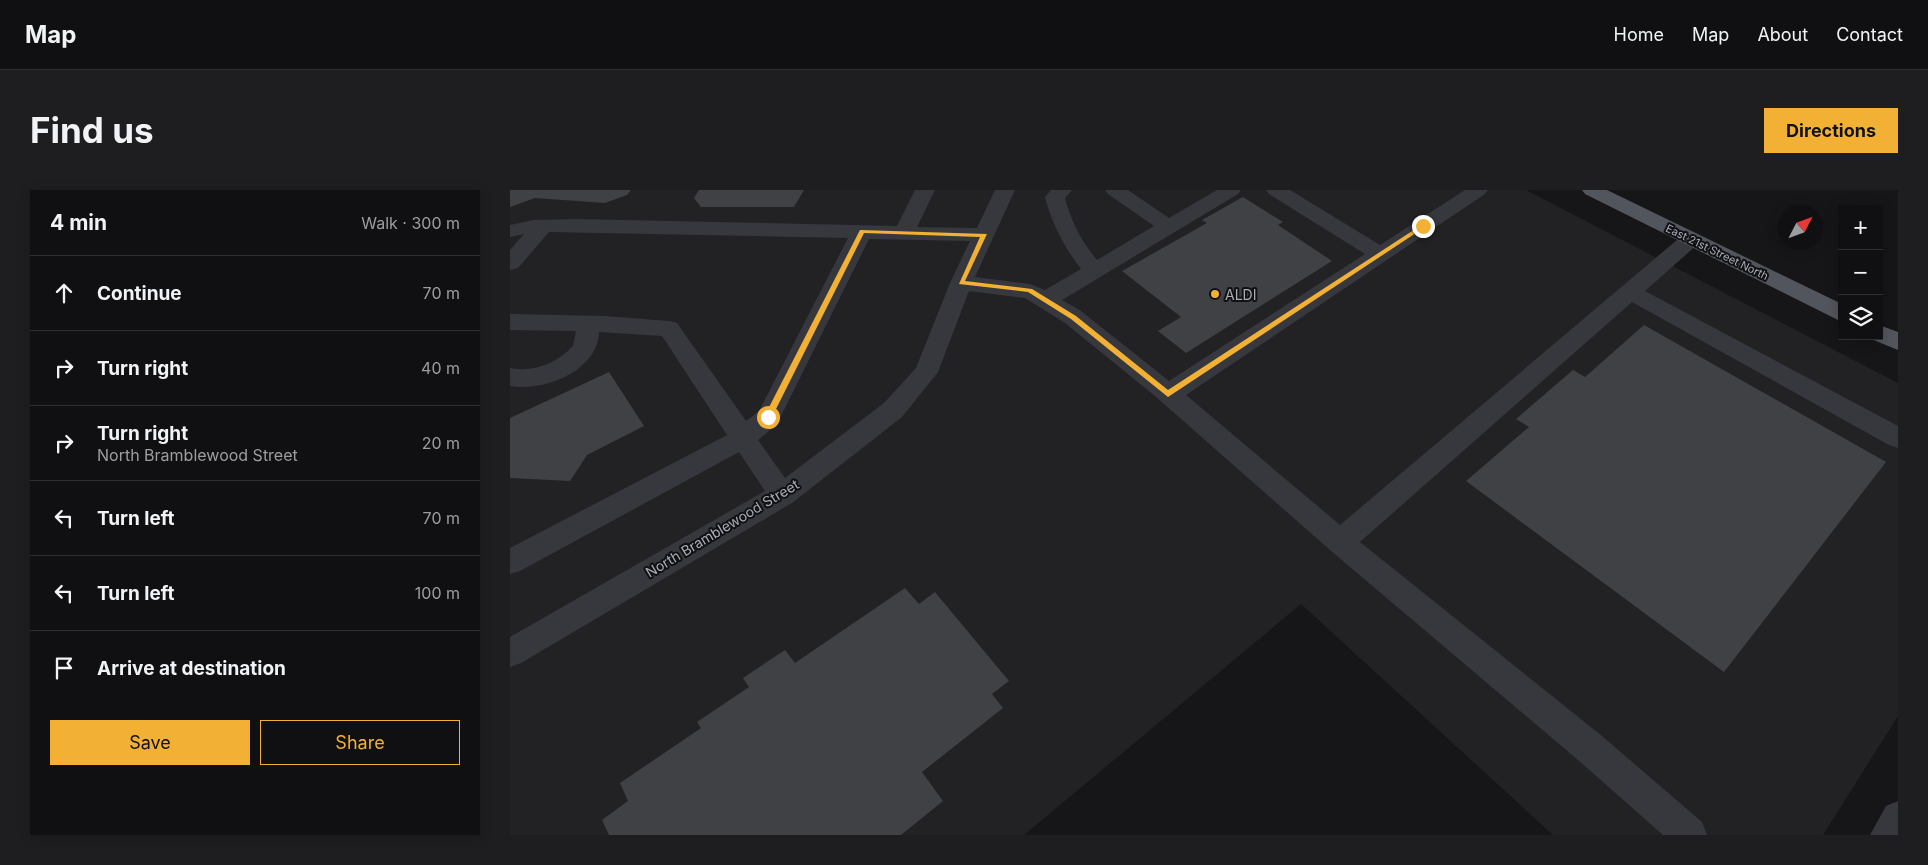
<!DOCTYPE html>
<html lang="en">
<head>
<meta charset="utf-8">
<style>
  :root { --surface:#101012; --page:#1e1e20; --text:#f1f3f6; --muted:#9c9d9f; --line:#303032; --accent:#f2b134 }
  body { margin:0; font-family:Inter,sans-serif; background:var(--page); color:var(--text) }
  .controls { position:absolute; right:15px; top:15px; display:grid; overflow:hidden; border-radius:0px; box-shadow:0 2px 12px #0003 }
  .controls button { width:45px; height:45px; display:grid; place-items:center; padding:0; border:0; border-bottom:1px solid var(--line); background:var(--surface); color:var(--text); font:25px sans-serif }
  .compass { position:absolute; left:1268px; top:15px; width:45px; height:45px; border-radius:50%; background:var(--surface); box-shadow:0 2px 12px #0003; rotate:48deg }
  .stop { position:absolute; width:15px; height:15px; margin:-11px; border:4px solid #f2b134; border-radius:50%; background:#fff }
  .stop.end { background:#f2b134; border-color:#fff; box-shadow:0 1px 5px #0008 }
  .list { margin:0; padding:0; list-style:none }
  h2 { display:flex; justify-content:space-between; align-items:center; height:65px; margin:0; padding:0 20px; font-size:21px }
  h2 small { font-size:16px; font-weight:400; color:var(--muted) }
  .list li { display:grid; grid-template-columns:32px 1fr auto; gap:15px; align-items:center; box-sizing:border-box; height:75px; padding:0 20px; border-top:1px solid var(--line) }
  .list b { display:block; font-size:19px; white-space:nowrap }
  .list p { margin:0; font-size:16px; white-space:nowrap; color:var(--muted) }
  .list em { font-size:16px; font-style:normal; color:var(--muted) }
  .actions { display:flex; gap:10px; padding:15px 20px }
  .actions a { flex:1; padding:11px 0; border:1px solid var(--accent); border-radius:0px; text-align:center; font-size:18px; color:var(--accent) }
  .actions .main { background:var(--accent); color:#111 }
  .icon { flex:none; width:28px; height:28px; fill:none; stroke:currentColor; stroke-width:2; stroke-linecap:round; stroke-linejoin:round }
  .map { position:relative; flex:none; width:1388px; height:645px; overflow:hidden; border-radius:0px }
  header { display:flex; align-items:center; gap:30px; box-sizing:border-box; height:70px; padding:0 25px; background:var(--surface); border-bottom:1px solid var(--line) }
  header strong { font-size:24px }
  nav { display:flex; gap:28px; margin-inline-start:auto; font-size:18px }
  .intro { display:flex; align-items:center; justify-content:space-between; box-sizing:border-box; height:120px; padding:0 30px }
  h1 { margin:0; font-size:35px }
  .button { padding:12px 22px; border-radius:0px; background:var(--accent); color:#111; font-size:18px; font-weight:700 }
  main { display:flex; gap:30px; padding:0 30px }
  aside { flex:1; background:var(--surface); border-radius:0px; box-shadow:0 2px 12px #0003 }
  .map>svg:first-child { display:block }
  .built { fill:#222225 }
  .building { fill:#404145 }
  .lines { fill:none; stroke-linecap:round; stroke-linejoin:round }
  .minor { fill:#37383d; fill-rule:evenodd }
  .major { fill:#53555c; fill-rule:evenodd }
  .route { fill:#f2b134 }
  .poi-dot { fill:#f2b134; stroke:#111113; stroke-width:2 }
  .labels { text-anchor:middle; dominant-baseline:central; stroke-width:4; stroke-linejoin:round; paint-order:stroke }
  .far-street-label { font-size:11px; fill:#a8adb8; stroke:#111113 }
  .poi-label { font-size:14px; fill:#a8adb8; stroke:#111113; text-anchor:start }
  .street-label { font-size:14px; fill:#a8adb8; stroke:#111113 }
</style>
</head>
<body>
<header>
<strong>Map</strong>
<nav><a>Home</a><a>Map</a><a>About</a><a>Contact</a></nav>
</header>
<div class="intro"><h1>Find us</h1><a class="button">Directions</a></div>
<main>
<aside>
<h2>4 min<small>Walk · 300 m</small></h2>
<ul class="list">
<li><svg class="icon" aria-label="ahead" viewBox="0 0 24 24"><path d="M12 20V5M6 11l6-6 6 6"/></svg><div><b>Continue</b></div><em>70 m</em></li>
<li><svg class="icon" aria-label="right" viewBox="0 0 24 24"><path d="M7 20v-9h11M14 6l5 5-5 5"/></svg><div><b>Turn right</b></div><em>40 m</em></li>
<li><svg class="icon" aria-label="right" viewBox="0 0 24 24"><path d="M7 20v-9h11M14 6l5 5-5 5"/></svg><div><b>Turn right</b><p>North Bramblewood Street</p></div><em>20 m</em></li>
<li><svg class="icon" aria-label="left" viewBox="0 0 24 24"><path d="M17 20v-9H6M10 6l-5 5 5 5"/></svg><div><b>Turn left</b></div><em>70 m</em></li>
<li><svg class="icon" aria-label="left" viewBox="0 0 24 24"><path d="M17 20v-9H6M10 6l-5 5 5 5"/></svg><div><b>Turn left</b></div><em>100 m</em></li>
<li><svg class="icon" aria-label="arrive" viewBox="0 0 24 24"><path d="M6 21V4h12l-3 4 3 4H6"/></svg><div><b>Arrive at destination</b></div></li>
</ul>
<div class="actions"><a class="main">Save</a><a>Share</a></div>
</aside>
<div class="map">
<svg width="1388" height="645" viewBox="0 0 1388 645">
  <rect width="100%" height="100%" fill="#161618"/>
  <!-- built -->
  <path class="built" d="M0 0H1016L1388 193V526L1313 645H1043L791 414 514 645H0Z"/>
  <!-- building -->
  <g class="building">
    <path d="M0 0H121L117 5 95 13 25 8 0 17Z"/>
    <path d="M189 0H294L284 17H191L184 8Z"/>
    <path d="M733 7 773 32 768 35 822 71 676 163 648 141 671 127 612 81 697 33 692 30Z"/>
    <path d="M1134 135 1376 272 1214 482 956 291 1019 237 1006 229 1063 180 1075 187Z"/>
    <path d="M99 182 134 236 77 265 60 291 0 288V228Z"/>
    <path d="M395 398 409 414 425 402 499 491 482 504 493 518 412 582 433 611 391 645H99L92 630 118 611 110 593 191 538 187 532 239 497 233 488 275 460 285 473Z"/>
  </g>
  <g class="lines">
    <!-- minor -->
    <g class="minor">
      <path d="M405 0H425L407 37 467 38 485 0H505L465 87 520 94 535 100 571 79C554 57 542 34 535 7L541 0H562L555 8C561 31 571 51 587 70L644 36 598 4 595 0H618L659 28 707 0H731L728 4 552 110 571 121 659 191 855 64 759 4 756 0H780L870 55 955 0H978L975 4 676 205 830 335 1174 44 1181 42 1188 44 1191 49 1188 54 1135 101 1388 236V258L1379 255 1122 112 850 352 1092 546 1192 632 1197 645H1153L1068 570 820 360 645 206 555 133 515 108 459 101 428 182 392 227 282 313 11 473 0 477V447L255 301 229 262 10 381 0 384V358L217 245 152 146 89 142C88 181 34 202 0 196V178C24 183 47 173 63 156L66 141 0 140V124L95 126 159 131 167 133 236 231 249 221 338 48 39 42 8 78 0 80V60L14 44 0 47V35L24 30 66 29 387 36ZM359 49 460 51 440 93 406 178 374 213 275 288 248 250 267 234Z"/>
      <path d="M1388 611V645H1360L1376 616Z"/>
    </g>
    <!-- major -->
    <g class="major">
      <path d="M1072 0H1097L1332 114V132L1075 4Z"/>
      <path d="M1369 135 1388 142V160L1361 149 1359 146H1369Z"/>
    </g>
  </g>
  <!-- route -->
  <path class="route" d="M913 34 915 37 658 207 561 129 518 102 449 94 470 47 354 43 262 227 258 230 254 227 350 40 477 44 455 91 522 99 566 126 658 200Z"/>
  <!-- markers -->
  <circle class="poi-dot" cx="705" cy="104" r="5"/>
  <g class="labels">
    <!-- far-street labels -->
    <g class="far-street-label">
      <text transform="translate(1207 62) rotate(26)">East 21st Street North</text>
    </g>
    <!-- poi labels -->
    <g class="poi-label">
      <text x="715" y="104">ALDI</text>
    </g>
    <!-- street labels -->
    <g class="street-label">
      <text transform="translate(212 338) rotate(-31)">North Bramblewood Street</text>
    </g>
  </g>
</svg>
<div class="controls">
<button>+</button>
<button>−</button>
<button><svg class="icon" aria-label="layers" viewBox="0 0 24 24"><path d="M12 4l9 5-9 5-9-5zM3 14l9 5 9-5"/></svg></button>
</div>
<svg class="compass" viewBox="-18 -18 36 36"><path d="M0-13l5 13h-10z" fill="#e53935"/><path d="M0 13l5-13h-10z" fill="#9c9d9f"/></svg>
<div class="stop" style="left:258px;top:227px"></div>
<div class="stop end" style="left:913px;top:36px"></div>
</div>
</main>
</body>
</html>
